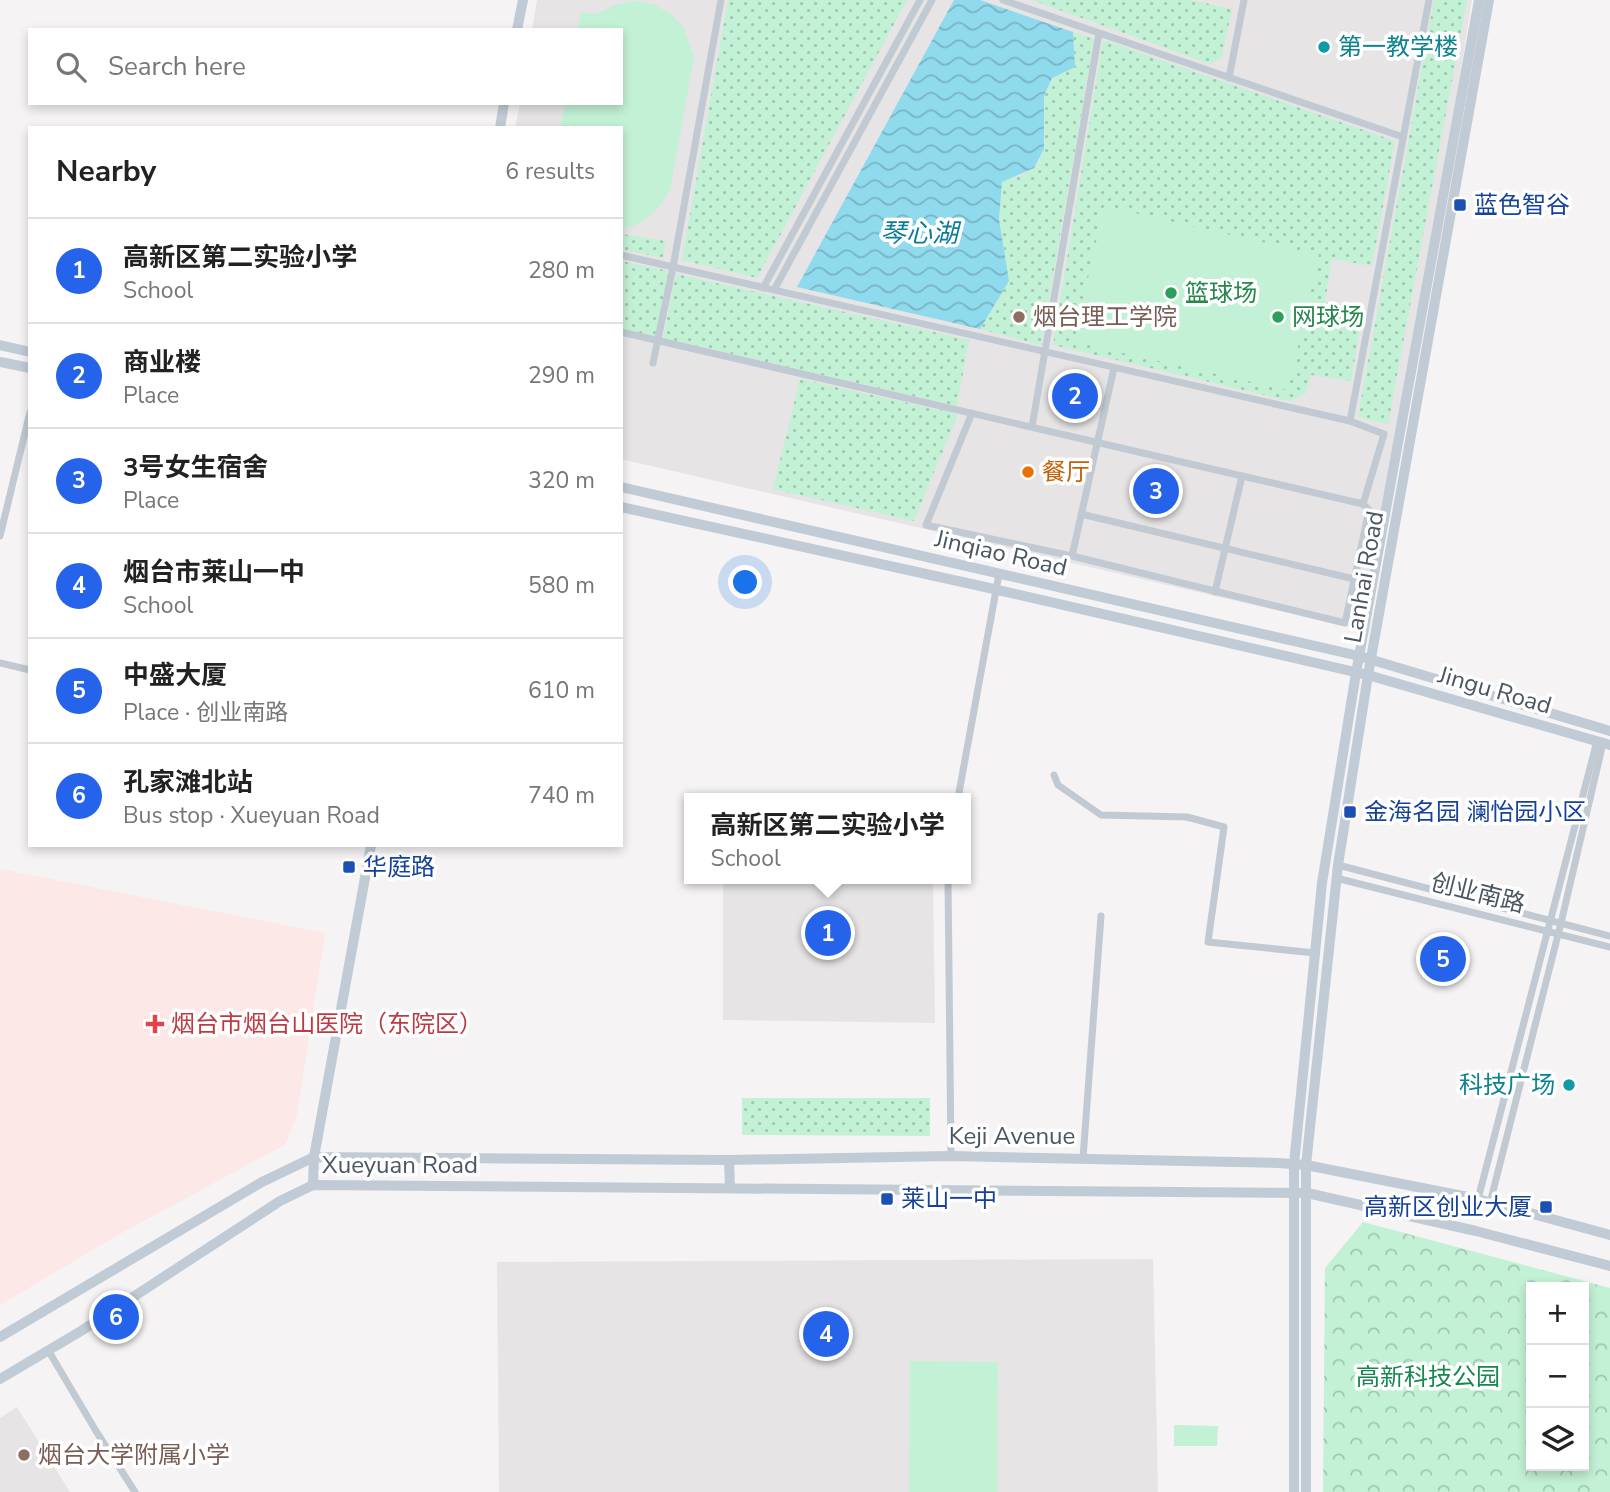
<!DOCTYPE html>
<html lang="en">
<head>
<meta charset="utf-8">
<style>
  :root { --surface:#fff; --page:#f6f6f6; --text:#222; --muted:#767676; --line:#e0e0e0; --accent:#2563eb }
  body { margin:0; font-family:"Nunito Sans","Noto Sans SC",sans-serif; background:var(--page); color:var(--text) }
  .controls { position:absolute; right:21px; bottom:21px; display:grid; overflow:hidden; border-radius:0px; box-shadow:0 4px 10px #0003 }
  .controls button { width:63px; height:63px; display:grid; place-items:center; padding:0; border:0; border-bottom:2px solid var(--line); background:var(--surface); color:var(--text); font:35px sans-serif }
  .you { position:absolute; left:746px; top:583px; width:24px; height:24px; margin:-18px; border:5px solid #fff; border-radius:50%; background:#1a73e8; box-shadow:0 0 0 10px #1a73e833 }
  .badge { display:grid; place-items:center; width:46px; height:46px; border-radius:50%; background:var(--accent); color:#fff; font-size:23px; font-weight:700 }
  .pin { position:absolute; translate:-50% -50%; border:4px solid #fff; box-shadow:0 2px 7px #0006 }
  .popup { position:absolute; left:684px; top:793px; width:287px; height:91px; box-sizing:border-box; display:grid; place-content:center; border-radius:0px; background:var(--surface); filter:drop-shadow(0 2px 5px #0005); font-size:23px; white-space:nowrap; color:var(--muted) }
  .popup b { font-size:26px; color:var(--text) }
  .popup::after { content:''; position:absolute; left:50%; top:100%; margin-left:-14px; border:14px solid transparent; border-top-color:var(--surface) }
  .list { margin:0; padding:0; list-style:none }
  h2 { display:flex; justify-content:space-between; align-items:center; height:91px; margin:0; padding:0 28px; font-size:30px }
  h2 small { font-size:23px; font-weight:400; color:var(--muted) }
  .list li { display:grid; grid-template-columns:46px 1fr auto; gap:21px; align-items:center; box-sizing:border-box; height:105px; padding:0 28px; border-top:2px solid var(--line) }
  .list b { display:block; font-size:26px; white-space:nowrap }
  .list p { margin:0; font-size:23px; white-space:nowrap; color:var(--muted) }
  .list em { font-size:23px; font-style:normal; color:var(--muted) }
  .icon { flex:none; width:38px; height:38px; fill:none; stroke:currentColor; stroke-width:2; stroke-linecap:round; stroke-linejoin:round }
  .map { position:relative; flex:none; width:1610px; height:1492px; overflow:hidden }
  .search { position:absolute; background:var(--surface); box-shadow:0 4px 10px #0003; left:28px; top:28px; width:595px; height:77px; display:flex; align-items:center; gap:18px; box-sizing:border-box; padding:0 24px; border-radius:0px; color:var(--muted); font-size:26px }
  .panel { position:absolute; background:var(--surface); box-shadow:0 4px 10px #0003; left:28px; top:126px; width:595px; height:721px; border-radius:0px }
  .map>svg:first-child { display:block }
  .education { fill:#e6e4e5 }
  .medical { fill:#fce8e6 }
  .grass { fill:url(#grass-dots) }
  .forest { fill:url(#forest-crowns); fill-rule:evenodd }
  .pitch { fill:#c3f1d5 }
  .water { fill:url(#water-waves) }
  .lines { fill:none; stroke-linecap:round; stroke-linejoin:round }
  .street { stroke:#c1cad2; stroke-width:7 }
  .secondary { stroke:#c1cbd6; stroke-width:10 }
  .culture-dot { fill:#0f9aa8; stroke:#fff; stroke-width:2.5 }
  .transit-dot { fill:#1a4fb4; stroke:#fff; stroke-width:2.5 }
  .leisure-dot { fill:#2e9e5b; stroke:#fff; stroke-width:2.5 }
  .education-dot { fill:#8d6e63; stroke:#fff; stroke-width:2.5 }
  .food-dot { fill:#e8710a; stroke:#fff; stroke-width:2.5 }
  .health-dot { fill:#e0444e; stroke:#fff; stroke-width:2.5 }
  .labels { text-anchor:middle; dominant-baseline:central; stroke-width:7; stroke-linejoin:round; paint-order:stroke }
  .culture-label { font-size:24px; fill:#0d838f; stroke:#fff; text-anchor:start }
  .transit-label { font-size:24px; fill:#164399; stroke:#fff; text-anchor:start }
  .leisure-label { font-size:24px; fill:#27864d; stroke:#fff; text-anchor:start }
  .education-label { font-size:24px; fill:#785e54; stroke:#fff; text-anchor:start }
  .food-label { font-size:24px; fill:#c56008; stroke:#fff; text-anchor:start }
  .street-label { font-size:24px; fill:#4a5661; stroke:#fff }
  .health-label { font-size:24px; fill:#be3a42; stroke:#fff; text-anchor:start }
  .park-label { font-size:24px; fill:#17864f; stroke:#fff }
  .water-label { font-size:26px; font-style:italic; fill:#0c7c9b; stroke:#fff }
</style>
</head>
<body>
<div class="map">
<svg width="1610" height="1492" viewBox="0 0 1610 1492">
  <defs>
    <pattern id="grass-dots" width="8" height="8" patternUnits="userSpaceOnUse" patternTransform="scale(1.75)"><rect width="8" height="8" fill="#c3f1d5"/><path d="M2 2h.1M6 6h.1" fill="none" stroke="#a0c6b0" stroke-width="1.8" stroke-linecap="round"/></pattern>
    <pattern id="forest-crowns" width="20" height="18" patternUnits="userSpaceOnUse" patternTransform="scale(1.75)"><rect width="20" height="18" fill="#c3f1d5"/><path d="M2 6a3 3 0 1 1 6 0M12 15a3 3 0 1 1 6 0" fill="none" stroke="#a0c6b0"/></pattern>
    <pattern id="water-waves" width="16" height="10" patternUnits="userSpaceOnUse" patternTransform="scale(1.75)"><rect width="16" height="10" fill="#90daee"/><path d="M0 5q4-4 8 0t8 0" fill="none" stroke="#78b4c4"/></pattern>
  </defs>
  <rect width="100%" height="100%" fill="#f5f3f3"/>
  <!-- education -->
  <g class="education">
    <path d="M537 0H1472L1444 175 1358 629 621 459V128H515L520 103H621V30H532Z"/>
    <path d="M723 879H933L935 1023 723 1020Z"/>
    <path d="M1153 1259 1158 1492H499L497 1262Z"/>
    <path d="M17 1407 70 1492H0V1418Z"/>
  </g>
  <!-- medical -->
  <path class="medical" d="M0 869 325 933 297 1114 286 1144 116 1236 0 1305Z"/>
  <!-- grass -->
  <g class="grass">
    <path d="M728 0H907L757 278 682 260Z"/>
    <path d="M1032 0H1191L1232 9 1222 57 1210 64Z"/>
    <path d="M1434 0H1467L1388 424 1358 417Z"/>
    <path d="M1073 32 1094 39 1041 345 980 329 1009 281 999 219 1002 181C1012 178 1024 176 1032 169 1058 149 1033 106 1051 81 1056 74 1067 71 1075 67Z"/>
    <path d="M1103 40 1395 141 1372 266 1332 259 1325 302 1363 309 1351 381 1311 375 1305 394 1290 401 1053 345Z"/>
    <path d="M621 234 666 241 663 258 621 249Z"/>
    <path d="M621 261 669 271 655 337 621 329Z"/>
    <path d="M676 274 969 340 957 406 663 338Z"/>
    <path d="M800 379 958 414 914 521 773 489Z"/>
    <path d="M742 1098H930V1136L742 1135Z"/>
  </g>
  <!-- forest -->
  <path class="forest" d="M1363 1222 1610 1288V1492H1323L1325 1268ZM1531 1287H1584V1466H1531Z"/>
  <!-- pitch -->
  <g class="pitch">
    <path d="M636 1 655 5 672 15 683 26 694 57 670 190C659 209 645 226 621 228V128H560L565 103H621V30H578L581 12 595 14 617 4Z"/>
    <path d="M1104 206 1319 255 1288 390 1074 342Z"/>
    <path d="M910 1361 998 1362 997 1492H909Z"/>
    <path d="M1174 1425 1218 1426 1217 1446H1174Z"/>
  </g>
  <!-- water -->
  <path class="water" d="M954 0H980L1073 32 1075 67 1052 78 1044 96V149L1034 168 1002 182 999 219 1009 281 980 329 797 287Z"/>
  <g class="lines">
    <!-- street -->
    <g class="street">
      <path d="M721 0 673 267 1350 421 1429 0"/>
      <path d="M1003 0 1403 137"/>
      <path d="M1229 78 1244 0"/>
      <path d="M621 255 673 267 653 363"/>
      <path d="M763 288 920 0"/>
      <path d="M774 290 932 0"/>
      <path d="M621 332 1363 504 1384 434 1350 421"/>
      <path d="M972 413 926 525 1072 556 1345 623 1369 510 1363 504"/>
      <path d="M1032 427 1099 33"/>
      <path d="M1081 514 1354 579"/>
      <path d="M0 536 30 412"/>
      <path d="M1072 556 1114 368"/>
      <path d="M1215 592 1242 476"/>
      <path d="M0 663 30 670"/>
      <path d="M1054 775 1058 785 1101 815 1187 817 1224 827 1208 942 1315 953"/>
      <path d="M958 798 999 574"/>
      <path d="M1338 865 1610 936"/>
      <path d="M1336 878 1610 947"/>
      <path d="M948 879 951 1156"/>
      <path d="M1083 1158 1101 916"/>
      <path d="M1478 1199 1597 741"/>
      <path d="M1490 1203 1561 923 1603 743"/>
      <path d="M48 1350 96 1431 135 1492"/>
    </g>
    <!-- secondary -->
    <g class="secondary">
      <path d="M517 30 523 0"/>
      <path d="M500 128 504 103"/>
      <path d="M0 345 30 352"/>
      <path d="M0 362 30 368"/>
      <path d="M621 487 1359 656 1610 731"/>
      <path d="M621 507 985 587 1368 675 1610 745"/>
      <path d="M729 1160 730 1187"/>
      <path d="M313 1185 314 1157 371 845"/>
      <path d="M0 1337 262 1182 314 1157 729 1160 951 1156 1278 1163 1306 1165 1478 1199 1610 1235"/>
      <path d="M0 1379 81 1331 280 1201 313 1185 1307 1193 1476 1231 1610 1266"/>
      <path d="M1294 1492V1164L1322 883 1356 673 1479 0"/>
      <path d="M1306 1492V1165L1338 865 1368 675 1489 0"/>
    </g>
  </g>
  <!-- markers -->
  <g class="culture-dot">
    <circle cx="1324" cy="47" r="7"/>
    <circle cx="1569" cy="1085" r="7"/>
  </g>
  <g class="transit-dot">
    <rect x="1453" y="198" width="14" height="14" rx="3.5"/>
    <rect x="1343" y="805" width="14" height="14" rx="3.5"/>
    <rect x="342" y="860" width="14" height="14" rx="3.5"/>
    <rect x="880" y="1192" width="14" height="14" rx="3.5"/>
    <rect x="1539" y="1200" width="14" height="14" rx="3.5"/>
  </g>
  <g class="leisure-dot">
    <circle cx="1171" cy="293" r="7"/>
    <circle cx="1278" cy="317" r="7"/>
  </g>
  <g class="education-dot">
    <circle cx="1019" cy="317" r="7"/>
    <circle cx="24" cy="1455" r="7"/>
  </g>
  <circle class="food-dot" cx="1028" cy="472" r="7"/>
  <path class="health-dot" d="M151.5 1013.5h7v7h7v7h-7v7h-7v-7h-7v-7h7z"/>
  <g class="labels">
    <!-- culture labels -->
    <g class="culture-label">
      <text x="1338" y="47">第一教学楼</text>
      <text x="1555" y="1085" text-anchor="end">科技广场</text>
    </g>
    <!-- transit labels -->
    <g class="transit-label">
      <text x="1474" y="205">蓝色智谷</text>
      <text x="1364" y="812">金海名园 澜怡园小区</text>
      <text x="363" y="867">华庭路</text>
      <text x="901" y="1199">莱山一中</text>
      <text x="1532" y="1207" text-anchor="end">高新区创业大厦</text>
    </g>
    <!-- leisure labels -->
    <g class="leisure-label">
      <text x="1185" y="293">篮球场</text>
      <text x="1292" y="317">网球场</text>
    </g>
    <!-- education labels -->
    <g class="education-label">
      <text x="1033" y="317">烟台理工学院</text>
      <text x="38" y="1455">烟台大学附属小学</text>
    </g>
    <!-- food labels -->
    <g class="food-label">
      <text x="1042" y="472">餐厅</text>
    </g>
    <!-- street labels -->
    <g class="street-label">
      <text transform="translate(1001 553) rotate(13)">Jinqiao Road</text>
      <text transform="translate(1364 577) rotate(-80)">Lanhai Road</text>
      <text transform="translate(1495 690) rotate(16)">Jingu Road</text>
      <text transform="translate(1478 893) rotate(14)">创业南路</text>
      <text x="1012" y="1136">Keji Avenue</text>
      <text x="400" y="1165">Xueyuan Road</text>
    </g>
    <!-- health labels -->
    <g class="health-label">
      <text x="171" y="1024">烟台市烟台山医院（东院区）</text>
    </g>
    <!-- park labels -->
    <g class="park-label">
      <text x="1428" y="1377">高新科技公园</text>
    </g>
    <!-- water labels -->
    <g class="water-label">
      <text x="919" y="233">琴心湖</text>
    </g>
  </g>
</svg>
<div class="controls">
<button>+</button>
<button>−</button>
<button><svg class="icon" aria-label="layers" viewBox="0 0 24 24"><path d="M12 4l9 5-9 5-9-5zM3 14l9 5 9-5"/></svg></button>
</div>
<div class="you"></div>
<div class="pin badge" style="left:828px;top:933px">1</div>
<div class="popup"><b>高新区第二实验小学</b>School</div>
<div class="pin badge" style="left:1075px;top:396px">2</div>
<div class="pin badge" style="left:1156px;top:491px">3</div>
<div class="pin badge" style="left:826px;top:1334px">4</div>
<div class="pin badge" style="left:1443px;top:959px">5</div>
<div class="pin badge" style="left:116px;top:1317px">6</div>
<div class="search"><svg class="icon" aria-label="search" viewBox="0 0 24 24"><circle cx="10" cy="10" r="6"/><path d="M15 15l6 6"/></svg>Search here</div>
<section class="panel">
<h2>Nearby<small>6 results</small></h2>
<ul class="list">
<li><span class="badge">1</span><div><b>高新区第二实验小学</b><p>School</p></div><em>280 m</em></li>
<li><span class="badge">2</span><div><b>商业楼</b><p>Place</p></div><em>290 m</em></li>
<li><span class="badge">3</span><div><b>3号女生宿舍</b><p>Place</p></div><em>320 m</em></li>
<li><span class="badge">4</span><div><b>烟台市莱山一中</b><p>School</p></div><em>580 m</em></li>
<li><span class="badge">5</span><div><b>中盛大厦</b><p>Place · 创业南路</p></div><em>610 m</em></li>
<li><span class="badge">6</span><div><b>孔家滩北站</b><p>Bus stop · Xueyuan Road</p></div><em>740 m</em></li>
</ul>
</section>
</div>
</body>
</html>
